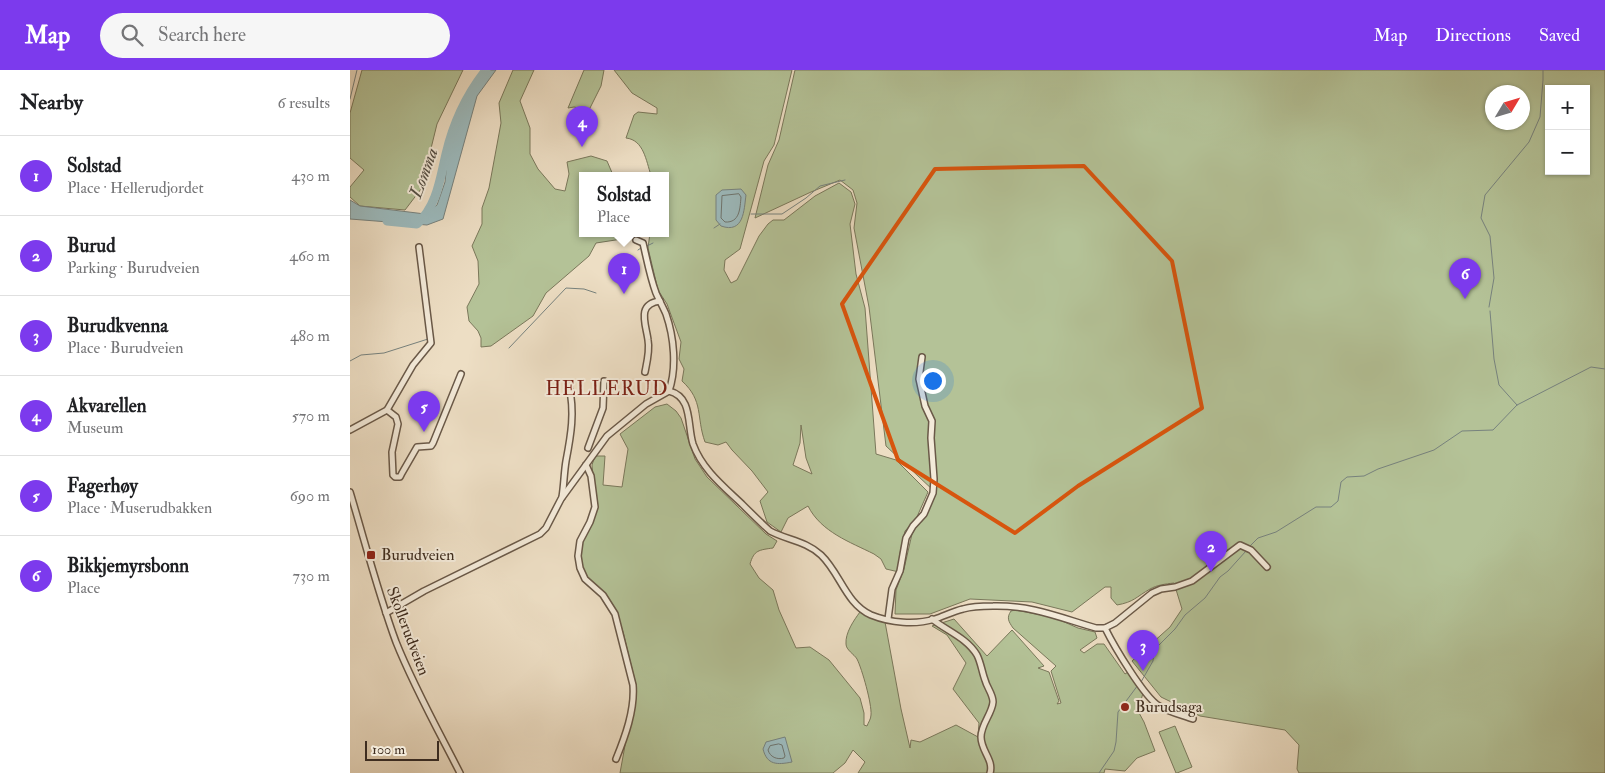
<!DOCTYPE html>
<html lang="en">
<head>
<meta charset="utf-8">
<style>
  :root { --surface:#fff; --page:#f6f6f6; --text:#202124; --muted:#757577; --line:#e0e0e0; --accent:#7c3aed }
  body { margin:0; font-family:"IM FELL Double Pica",serif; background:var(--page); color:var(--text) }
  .controls { position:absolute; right:15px; top:15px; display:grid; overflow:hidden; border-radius:0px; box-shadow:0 1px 4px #0004 }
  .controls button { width:45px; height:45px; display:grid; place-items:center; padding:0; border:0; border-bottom:1px solid var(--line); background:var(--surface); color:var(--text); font:25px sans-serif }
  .compass { position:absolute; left:1135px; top:15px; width:45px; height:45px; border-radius:50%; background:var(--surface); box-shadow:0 1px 4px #0004; rotate:52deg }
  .scale { position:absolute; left:15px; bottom:12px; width:74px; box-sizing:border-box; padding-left:5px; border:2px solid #3f2d1f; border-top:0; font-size:14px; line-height:18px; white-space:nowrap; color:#3f2d1f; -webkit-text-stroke:4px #f3ead9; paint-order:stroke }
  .you { position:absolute; left:582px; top:310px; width:18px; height:18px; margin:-12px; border:4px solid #fff; border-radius:50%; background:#1a73e8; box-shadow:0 0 0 8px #1a73e833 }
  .badge { display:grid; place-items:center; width:32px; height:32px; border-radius:50%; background:var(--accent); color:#fff; font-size:16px; font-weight:700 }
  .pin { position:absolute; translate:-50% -41px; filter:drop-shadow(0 1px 2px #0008) }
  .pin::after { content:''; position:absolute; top:26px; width:18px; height:15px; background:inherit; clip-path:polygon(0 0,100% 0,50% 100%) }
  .popup { position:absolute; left:229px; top:102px; width:90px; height:65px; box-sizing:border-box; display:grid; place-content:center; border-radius:0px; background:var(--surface); filter:drop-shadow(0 1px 4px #0005); font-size:16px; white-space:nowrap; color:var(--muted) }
  .popup b { font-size:19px; color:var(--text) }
  .popup::after { content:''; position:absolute; left:50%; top:100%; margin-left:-10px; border:10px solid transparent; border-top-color:var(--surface) }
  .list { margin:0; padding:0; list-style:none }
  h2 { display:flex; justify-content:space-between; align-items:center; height:65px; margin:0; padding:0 20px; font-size:21px }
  h2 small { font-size:16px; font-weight:400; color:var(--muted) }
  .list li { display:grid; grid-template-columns:32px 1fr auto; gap:15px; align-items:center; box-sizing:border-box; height:80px; padding:0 20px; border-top:1px solid var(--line) }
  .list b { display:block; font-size:19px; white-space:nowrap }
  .list p { margin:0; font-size:16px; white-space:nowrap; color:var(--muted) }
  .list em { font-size:16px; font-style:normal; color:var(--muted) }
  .icon { flex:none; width:28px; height:28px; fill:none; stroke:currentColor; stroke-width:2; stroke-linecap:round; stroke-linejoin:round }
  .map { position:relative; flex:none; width:1255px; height:703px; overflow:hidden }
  header { display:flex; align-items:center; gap:30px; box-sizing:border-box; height:70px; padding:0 25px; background:var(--accent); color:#fff }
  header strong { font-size:24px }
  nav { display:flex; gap:28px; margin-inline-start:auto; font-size:18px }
  .search { width:350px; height:45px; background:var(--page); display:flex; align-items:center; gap:12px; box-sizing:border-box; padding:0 18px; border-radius:28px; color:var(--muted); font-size:19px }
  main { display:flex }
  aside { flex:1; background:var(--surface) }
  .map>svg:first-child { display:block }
  .green { fill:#b4c297; stroke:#7a785b; fill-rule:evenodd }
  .water { fill:#9cbabd; stroke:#77827e }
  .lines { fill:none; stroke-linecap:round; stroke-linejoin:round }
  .shore { stroke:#6e746e; stroke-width:1 }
  .stream { stroke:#77827e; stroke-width:1 }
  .river { stroke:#9cbabd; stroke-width:9 }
  .minor-casing { stroke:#6a5948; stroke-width:8 }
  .minor { stroke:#f3ead9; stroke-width:5 }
  .marked { fill:none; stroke:#d7550e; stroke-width:4; stroke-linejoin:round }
  .poi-dot { fill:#8f2418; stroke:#f3ead9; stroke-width:2 }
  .labels { text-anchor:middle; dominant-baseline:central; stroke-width:4; stroke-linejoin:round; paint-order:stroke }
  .poi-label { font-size:16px; fill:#3f2d1f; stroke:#f3ead9; text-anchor:start }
  .street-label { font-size:16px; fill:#3f2d1f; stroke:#f3ead9 }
  .water-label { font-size:18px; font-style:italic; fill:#565046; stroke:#f3ead9 }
  .quarter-label { font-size:19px; letter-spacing:1px; fill:#7a1f14; stroke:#f3ead9 }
</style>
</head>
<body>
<header>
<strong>Map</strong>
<div class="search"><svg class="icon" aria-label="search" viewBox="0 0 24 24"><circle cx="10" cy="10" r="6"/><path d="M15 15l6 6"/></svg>Search here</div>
<nav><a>Map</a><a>Directions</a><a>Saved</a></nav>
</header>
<main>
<aside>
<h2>Nearby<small>6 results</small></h2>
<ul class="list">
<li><span class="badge">1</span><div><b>Solstad</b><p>Place · Hellerudjordet</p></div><em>430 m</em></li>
<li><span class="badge">2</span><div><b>Burud</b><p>Parking · Burudveien</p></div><em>460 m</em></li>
<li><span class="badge">3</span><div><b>Burudkvenna</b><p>Place · Burudveien</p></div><em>480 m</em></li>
<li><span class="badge">4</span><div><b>Akvarellen</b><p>Museum</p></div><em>570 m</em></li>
<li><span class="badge">5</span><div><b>Fagerhøy</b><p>Place · Muserudbakken</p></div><em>690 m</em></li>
<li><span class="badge">6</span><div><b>Bikkjemyrsbonn</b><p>Place</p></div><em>730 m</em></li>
</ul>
</aside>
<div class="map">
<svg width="1255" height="703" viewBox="0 0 1255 703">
  <rect width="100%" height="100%" fill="#eddec4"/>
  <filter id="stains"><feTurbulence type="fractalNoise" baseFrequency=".004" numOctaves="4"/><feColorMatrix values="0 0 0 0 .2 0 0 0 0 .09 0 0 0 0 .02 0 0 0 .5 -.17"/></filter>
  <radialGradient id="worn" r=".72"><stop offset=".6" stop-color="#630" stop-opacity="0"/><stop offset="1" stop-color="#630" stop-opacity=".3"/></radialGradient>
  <!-- green -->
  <g class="green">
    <path d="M12 0H113L87 54 71 119 55 140 10 136 0 127V117L14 100 0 88V43Z"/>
    <path d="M163 0H184L170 31 180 58V84L188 99 205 119 215 121 219 104 217 92 241 86 257 91 263 105H233V163H274L272 169 246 173 239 186 196 223 183 246 141 276 131 277V268L128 261 119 251 117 237 129 214 128 191 122 176 132 154V138L139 118 151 53 149 33Z"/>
    <path d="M234 0H254L251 16 239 40 224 37 218 38Z"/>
    <path d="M264 0H442L424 75 414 91 390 179 375 190 374 200 381 213 387 210 409 166 418 154 423 150H434L465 126 489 113 501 122 505 134 500 154 506 204 515 238 526 384 546 390 578 422 566 449 555 461 550 483 549 502 536 499 531 489 524 484C500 472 471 462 458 436L438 448 431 462 417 452 410 431 418 422 402 401 382 380 376 372 368 375 355 372C346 347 354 331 332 311L334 299 329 289 331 272 317 234 308 220 298 178 300 163H315V105H301C296 91 294 70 276 68L284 45 288 42 307 44V38L282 23ZM451 355 456 388 462 404 443 395 450 373Z"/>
    <path d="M445 0H1255V703H949L947 699 949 675 935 660 850 646 811 627 782 591 820 557 832 539 824 513C815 514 807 515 800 519 786 527 784 532 767 535L761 528V517H755L722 542 682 532 620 529 580 544H545L546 520 554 499 562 464 584 421 536 376 519 237 504 158 507 133 503 120 490 110 461 122 405 148 418 95 429 70ZM1199 19H1236V101H1199ZM1142 22H1172V52H1142Z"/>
    <path d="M317 334 326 341 331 348 345 389 357 407 416 464 427 471 423 478C409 480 404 480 400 494L409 508 423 520 429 540 446 578 460 577 479 590 510 628 514 643V655L517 656C518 653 521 649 521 645 522 634 512 599 507 589 504 584 496 580 496 574 495 563 504 550 510 542L535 552 551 639 560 678 561 670 570 672 606 655 628 667 629 653 603 619 616 593 597 565 582 556 604 549 637 586 662 560 694 596 688 598 699 602 709 631 707 634 711 633 701 601 706 596 663 558C659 552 656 548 661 541L665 540 703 547 728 558 745 562 747 568 730 580 734 583 747 574H754L775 604 778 602 793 623 788 641 794 652 805 681 787 688 775 701 755 699 754 703H508L515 692 503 680 495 693 483 703H270L286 615 273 562 266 541 255 525 236 507 231 496 229 477 246 443 242 395 245 386H255L253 415 272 417 278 379 270 364 305 337Z"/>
    <path d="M825 656 842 697 827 703H826L809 662Z"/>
  </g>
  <!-- water -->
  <g class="water">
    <path d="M138 0H146L127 26 93 149 77 155 0 149V130L10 136 75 144 87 135 95 112 98 81 119 28Z"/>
    <path d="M391 119 396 125C394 140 394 164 371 156L366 150V125L372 120Z"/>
    <path d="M435 667 442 692C427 695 417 695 413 679L416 672Z"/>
  </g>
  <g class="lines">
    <!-- shore -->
    <g class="shore">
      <path d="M389 124 391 127C390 138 390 153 375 152L371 148 372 126Z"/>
      <path d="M429 674 432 675 435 686 434 688C427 690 420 687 418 680L420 676Z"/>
    </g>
    <!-- stream -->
    <g class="stream">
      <path d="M0 29 7 0"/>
      <path d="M401 144H432L456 128 470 116 495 110"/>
      <path d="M364 158 370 154"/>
      <path d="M297 176 303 173"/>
      <path d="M288 180 291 178"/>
      <path d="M1139 237 1144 208 1140 166 1131 148 1135 125 1179 72 1190 47 1193 10V0"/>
      <path d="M1140 241 1144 289 1149 315 1167 335"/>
      <path d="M159 278 216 218 234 219 246 223"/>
      <path d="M0 291 11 285 34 283 78 269"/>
      <path d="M898 478 908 468 926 462 966 437H981L988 431 991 412 997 407 1014 406 1028 399 1084 380 1112 361 1143 360 1167 335 1241 297 1255 299"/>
      <path d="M791 612 803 591 804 580 825 559 835 545 855 528 870 507 878 501 896 481"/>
      <path d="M749 703 764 681 766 672 768 642 788 615"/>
    </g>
    <!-- river -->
    <path class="river" d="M37 151 67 154C87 136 90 109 96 84 103 54 117 24 136 0"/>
    <!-- minor casing -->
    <g class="minor-casing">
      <g id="minor">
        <path d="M286 170 293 173C297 190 300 207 306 223 309 230 313 237 316 244 324 267 327 298 319 321"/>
        <path d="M295 302C297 292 300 280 298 270 296 254 286 234 310 231"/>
        <path d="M37 340 46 347 48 354 42 382 43 405 45 407H50L52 403 67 377 81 376 83 373 111 304"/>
        <path d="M0 360 37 340 63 295 81 273 69 177"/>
        <path d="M238 378 253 338 254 311"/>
        <path d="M236 395 241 406 245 437 240 452 230 471 228 486 230 498 235 509 253 525 265 544 283 615C285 640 275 667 266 689"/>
        <path d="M0 422C15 472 28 523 46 572 64 617 88 660 110 703"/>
        <path d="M212 427C214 415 214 403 216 391 221 365 225 342 219 316"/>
        <path d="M36 543 74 521 190 464 196 458 211 429 257 366 296 334 319 321C343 327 337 355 343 374 352 399 373 416 392 434 401 443 410 452 420 461 437 470 456 471 471 485 490 503 496 534 521 545 541 553 565 555 585 549 594 546 604 541 613 539 623 536 634 536 643 536 681 535 711 548 746 558H755L765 553 802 523 811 519 825 517 842 511 890 475 901 480 917 497"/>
        <path d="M538 549 542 519 550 501 556 468 563 456 574 444 583 423 584 409 581 368 582 351 575 336 569 309 572 287"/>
        <path d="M582 549C597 561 617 568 627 585 631 593 632 602 635 610 637 618 643 624 643 632 642 644 631 654 631 667 631 681 644 690 640 703"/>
        <path d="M755 558C764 576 794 627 809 636 819 642 832 645 843 649"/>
      </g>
    </g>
    <!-- minor -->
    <use href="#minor" class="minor"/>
  </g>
  <!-- marked area -->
  <path class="marked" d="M734 96 822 191 852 338 728 416 665 463 548 390 492 234 585 99Z"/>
  <!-- markers -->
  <g class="poi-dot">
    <rect x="16" y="480" width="10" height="10" rx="2.5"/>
    <circle cx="775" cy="637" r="5"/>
  </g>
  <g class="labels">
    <!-- poi labels -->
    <g class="poi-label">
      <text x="31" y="485">Burudveien</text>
      <text x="785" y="637">Burudsaga</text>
    </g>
    <!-- street labels -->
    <g class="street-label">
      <text transform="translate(58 561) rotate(69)">Skollerudveien</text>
    </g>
    <!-- water labels -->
    <g class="water-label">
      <text transform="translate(74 103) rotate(-70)">Lomma</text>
    </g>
    <!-- quarter labels -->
    <g class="quarter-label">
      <text x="257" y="319">HELLERUD</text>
    </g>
  </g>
  <rect width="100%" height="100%" filter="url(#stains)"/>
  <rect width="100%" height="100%" fill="url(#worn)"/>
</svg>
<div class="controls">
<button>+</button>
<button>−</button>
</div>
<svg class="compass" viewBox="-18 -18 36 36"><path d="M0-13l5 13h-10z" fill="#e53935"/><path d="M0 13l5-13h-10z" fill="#757577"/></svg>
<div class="scale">100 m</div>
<div class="you"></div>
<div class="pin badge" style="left:274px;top:224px">1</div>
<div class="popup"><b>Solstad</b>Place</div>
<div class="pin badge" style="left:861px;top:502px">2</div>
<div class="pin badge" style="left:793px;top:601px">3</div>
<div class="pin badge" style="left:232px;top:77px">4</div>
<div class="pin badge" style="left:74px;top:362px">5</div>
<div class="pin badge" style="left:1115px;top:229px">6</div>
</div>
</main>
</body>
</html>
